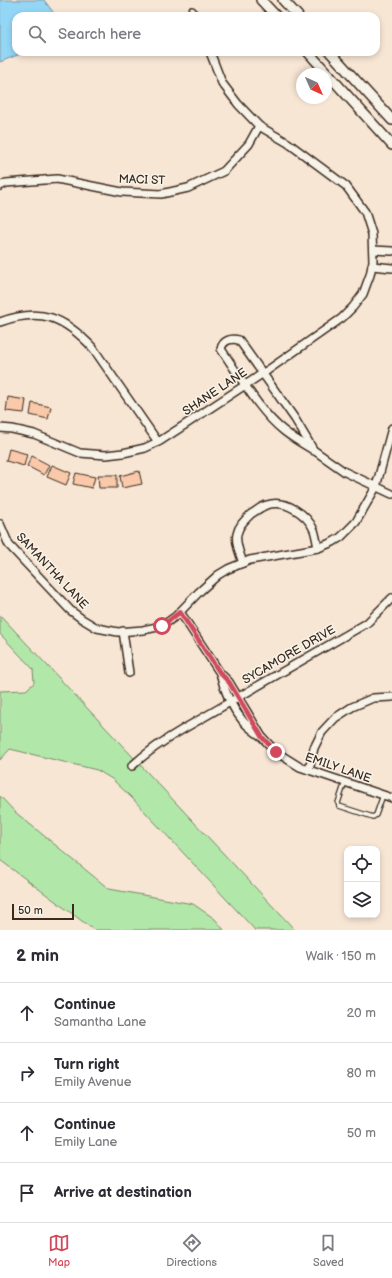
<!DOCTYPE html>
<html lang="en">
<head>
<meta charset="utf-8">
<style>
  :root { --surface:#fff; --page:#f7f7f7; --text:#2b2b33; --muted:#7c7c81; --line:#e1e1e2; --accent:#d1495b }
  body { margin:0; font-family:"Balsamiq Sans",sans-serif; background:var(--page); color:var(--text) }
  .controls { position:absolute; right:12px; bottom:12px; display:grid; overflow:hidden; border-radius:8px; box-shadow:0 2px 6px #0003 }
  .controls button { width:36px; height:36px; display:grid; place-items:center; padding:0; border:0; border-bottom:1px solid var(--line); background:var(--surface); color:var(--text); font:20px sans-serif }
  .compass { position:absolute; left:296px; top:68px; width:36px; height:36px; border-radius:50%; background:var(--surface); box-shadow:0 2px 6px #0003; rotate:135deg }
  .scale { position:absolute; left:12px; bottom:10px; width:62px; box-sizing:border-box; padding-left:4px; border:2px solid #3b2a1e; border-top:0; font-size:11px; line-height:14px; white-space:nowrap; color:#3b2a1e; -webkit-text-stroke:3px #f7f3e8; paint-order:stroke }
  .stop { position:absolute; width:12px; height:12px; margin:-9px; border:3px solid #d1495b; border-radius:50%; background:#fff }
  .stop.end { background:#d1495b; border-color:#fff; box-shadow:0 1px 4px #0008 }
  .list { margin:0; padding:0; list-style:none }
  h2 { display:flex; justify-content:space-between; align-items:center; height:52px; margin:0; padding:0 16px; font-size:17px }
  h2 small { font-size:13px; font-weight:400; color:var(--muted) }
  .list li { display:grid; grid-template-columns:26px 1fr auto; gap:12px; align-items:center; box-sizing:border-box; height:60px; padding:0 16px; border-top:1px solid var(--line) }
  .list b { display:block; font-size:15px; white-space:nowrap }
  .list p { margin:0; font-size:13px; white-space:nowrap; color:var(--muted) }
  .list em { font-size:13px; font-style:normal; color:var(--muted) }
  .icon { flex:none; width:22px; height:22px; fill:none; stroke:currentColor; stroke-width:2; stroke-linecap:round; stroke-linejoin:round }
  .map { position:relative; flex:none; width:392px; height:930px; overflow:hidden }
  .search { position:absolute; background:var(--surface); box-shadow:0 2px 6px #0003; left:12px; right:12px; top:12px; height:44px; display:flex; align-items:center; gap:10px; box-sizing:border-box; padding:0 14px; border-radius:12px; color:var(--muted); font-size:15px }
  .sheet { height:292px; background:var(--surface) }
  nav { display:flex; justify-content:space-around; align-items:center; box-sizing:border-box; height:56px; border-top:1px solid var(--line); background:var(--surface); font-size:11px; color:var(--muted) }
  nav a { display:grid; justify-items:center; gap:2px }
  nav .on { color:var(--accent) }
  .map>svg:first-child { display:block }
  .green { fill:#b1e8aa; stroke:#768964 }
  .water { fill:#94d6f6; stroke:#7091a0 }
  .building { fill:#fac9a9; stroke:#3b2a1e }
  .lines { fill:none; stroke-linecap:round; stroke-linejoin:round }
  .service-casing { stroke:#3b2a1e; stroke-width:6 }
  .minor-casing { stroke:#3b2a1e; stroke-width:10 }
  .tertiary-casing { stroke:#3b2a1e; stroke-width:12 }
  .service { stroke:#f7f3e8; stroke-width:3.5 }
  .minor { stroke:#f7f3e8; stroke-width:7 }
  .tertiary { stroke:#f7f3e8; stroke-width:9 }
  .route { stroke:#d1495b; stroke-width:5 }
  .labels { text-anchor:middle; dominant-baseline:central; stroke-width:3; stroke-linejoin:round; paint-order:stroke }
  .street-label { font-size:12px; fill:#3b2a1e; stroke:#f7f3e8 }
</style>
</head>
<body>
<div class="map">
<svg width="392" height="930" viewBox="0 0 392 930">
  <rect width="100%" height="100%" fill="#f8e6d5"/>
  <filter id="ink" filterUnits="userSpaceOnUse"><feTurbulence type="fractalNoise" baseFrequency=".025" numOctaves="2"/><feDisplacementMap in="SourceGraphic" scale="8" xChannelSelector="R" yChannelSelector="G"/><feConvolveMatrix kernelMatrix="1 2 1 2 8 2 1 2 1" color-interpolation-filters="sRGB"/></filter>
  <g filter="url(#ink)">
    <!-- green -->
    <g class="green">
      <path d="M0 615 295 930H255L133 799 112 779 97 770 10 749 0 760V691L26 690 34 683 33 669 0 634Z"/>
      <path d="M0 796 15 812 109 889 193 904 215 919 224 930H94L0 860Z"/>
    </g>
    <!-- water -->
    <path class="water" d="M0 0H44L56 16H16V52H25L0 62Z"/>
    <!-- building -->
    <g class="building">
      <path d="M8 397 26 400 24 413 6 411Z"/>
      <path d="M32 403 51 407 48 419 30 415Z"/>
      <path d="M9 449 27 454 24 466 6 461Z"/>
      <path d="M32 456 49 465 44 475 27 466Z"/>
      <path d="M52 465 71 473 66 485 47 477Z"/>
      <path d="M139 471 142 484 122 488 120 476Z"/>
      <path d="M76 473 95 477 92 488 73 484Z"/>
      <path d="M98 475H117V488H99Z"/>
    </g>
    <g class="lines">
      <!-- service casing -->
      <g class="service-casing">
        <path id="service" d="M345 782 338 803 339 806 373 817 376 815 383 795"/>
      </g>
      <!-- minor casing -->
      <g class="minor-casing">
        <g id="minor">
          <path d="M192 11 194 16"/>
          <path d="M0 186 6 183 57 179 122 192 161 194 188 188 224 171 249 144 259 126"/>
          <path d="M373 250 392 251"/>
          <path d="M372 266 392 268"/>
          <path d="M0 322C41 307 64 317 93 348L158 442"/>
          <path d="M0 428 12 429 34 434 80 453 106 455 123 453 145 448 160 441 180 428 268 370 342 318 353 307 363 294 370 275 373 261 372 234 365 212 346 186 288 143 259 126 238 104 222 83 210 52"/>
          <path d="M315 451C305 445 294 439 284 431 261 413 242 380 225 355L221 349C223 340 231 338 239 340L295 419 314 451H315L345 472 392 494"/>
          <path d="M0 524 9 545 70 610 82 619 97 628 118 632 143 630 162 626 176 616 199 592 218 575 228 569 250 560 318 548 333 542 341 537 356 522 376 487 392 428"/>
          <path d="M243 563C240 554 235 543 237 534 239 525 245 520 251 514 256 511 262 506 267 505 285 499 307 514 314 530 316 536 317 543 318 548"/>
          <path d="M180 612 220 673"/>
          <path d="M123 631 129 673"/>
          <path d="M220 673 229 682 262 737C255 732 248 727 243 721 231 707 224 690 220 673Z"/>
          <path d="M262 737 276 752 300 767 392 798"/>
          <path d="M132 766C148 751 166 739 185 728L367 623 392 598"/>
          <path d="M309 770 314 748 322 732 335 718 352 707 373 698 392 697"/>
        </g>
      </g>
      <!-- tertiary casing -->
      <g class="tertiary-casing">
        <g id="tertiary">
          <path d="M261 0 276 16"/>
          <path d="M283 0 298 16"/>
          <path d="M308 52 392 145"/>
          <path d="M330 52 392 120"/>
        </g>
      </g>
      <!-- service -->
      <use href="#service" class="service"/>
      <!-- minor -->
      <use href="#minor" class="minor"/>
      <!-- tertiary -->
      <use href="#tertiary" class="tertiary"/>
    </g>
  </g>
  <g class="lines" filter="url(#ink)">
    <!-- route -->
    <path class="route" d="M162 626 180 612 220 673 229 682 262 737 276 752"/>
  </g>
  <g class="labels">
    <!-- street labels -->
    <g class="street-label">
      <text transform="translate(142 180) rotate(2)">MACI ST</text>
      <text transform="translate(215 392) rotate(-34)">SHANE LANE</text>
      <text transform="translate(52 571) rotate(47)">SAMANTHA LANE</text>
      <text transform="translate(289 655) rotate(-30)">SYCAMORE DRIVE</text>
      <text transform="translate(338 768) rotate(19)">EMILY LANE</text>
    </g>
  </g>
</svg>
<div class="controls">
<button><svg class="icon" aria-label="locate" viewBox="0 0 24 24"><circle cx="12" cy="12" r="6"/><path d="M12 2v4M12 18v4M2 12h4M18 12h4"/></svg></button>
<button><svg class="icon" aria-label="layers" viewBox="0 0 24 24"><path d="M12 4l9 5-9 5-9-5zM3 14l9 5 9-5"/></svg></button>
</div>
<svg class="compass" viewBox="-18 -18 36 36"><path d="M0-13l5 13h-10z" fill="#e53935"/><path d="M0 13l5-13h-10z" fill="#7c7c81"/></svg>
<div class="scale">50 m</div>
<div class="stop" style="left:162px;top:626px"></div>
<div class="stop end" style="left:276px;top:752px"></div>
<div class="search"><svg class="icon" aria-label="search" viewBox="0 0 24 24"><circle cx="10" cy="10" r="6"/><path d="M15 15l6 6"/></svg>Search here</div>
</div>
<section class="sheet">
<h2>2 min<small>Walk · 150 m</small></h2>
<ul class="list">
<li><svg class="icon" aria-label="ahead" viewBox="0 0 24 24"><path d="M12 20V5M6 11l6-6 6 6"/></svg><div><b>Continue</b><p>Samantha Lane</p></div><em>20 m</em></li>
<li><svg class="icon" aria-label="right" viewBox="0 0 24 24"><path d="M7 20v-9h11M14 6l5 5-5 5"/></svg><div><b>Turn right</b><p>Emily Avenue</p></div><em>80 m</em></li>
<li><svg class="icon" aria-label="ahead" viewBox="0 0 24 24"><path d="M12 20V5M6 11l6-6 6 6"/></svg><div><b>Continue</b><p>Emily Lane</p></div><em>50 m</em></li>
<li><svg class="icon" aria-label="arrive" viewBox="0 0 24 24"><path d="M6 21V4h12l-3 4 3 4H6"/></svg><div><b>Arrive at destination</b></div></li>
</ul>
</section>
<nav>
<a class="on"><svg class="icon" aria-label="map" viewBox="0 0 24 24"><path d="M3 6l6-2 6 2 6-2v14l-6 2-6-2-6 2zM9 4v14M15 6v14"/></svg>Map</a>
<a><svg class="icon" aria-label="directions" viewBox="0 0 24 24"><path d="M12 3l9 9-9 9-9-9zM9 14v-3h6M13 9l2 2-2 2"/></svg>Directions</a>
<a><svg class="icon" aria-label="saved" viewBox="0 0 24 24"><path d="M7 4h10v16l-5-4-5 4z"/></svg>Saved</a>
</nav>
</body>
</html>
